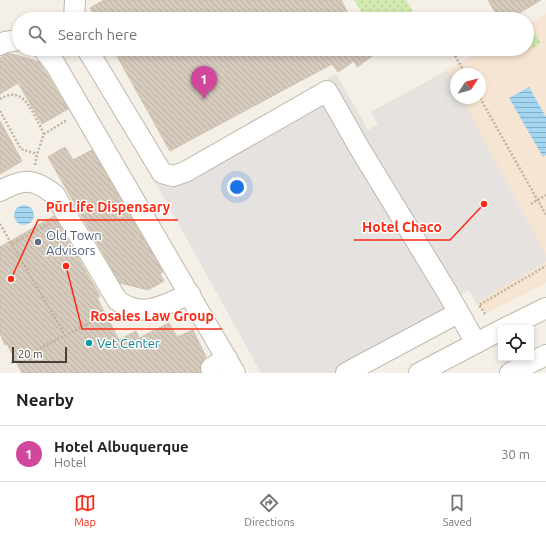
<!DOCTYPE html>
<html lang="en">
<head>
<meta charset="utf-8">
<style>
  :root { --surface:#fff; --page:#f2f2f2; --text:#222; --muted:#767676; --line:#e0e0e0; --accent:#fd2b16 }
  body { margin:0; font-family:Ubuntu,sans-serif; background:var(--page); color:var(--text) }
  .controls { position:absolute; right:12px; bottom:12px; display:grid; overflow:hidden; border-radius:4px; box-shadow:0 2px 6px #0003 }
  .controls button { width:36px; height:36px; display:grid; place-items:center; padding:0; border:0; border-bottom:1px solid var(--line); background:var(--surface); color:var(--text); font:20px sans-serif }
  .compass { position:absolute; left:450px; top:68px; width:36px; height:36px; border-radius:50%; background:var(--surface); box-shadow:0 2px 6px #0003; rotate:54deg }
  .scale { position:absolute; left:12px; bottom:10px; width:55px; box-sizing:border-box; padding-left:4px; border:2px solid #474036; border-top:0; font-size:11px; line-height:14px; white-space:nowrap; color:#474036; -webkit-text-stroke:3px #fff; paint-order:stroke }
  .you { position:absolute; left:237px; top:187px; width:14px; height:14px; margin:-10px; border:3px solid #fff; border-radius:50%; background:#1a73e8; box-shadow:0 0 0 6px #1a73e833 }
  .badge { display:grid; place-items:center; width:26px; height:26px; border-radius:50%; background:var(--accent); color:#fff; font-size:13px; font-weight:700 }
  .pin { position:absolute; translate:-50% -33px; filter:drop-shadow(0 1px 2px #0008) }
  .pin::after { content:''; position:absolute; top:21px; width:14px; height:12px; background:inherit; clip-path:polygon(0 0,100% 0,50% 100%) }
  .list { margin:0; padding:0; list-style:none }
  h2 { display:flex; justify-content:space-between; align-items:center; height:52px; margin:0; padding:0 16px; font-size:17px }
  h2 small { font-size:13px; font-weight:400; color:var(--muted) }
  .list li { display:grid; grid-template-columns:26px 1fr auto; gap:12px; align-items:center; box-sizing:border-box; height:56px; padding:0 16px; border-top:1px solid var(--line) }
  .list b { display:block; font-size:15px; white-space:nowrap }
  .list p { margin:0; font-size:13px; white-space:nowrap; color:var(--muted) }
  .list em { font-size:13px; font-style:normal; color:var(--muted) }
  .icon { flex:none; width:22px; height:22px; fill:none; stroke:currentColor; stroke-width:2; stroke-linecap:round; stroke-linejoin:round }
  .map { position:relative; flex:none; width:546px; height:373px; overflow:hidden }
  .search { position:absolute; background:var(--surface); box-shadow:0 2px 6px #0003; left:12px; right:12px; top:12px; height:44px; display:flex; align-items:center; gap:10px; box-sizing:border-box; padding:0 14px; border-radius:22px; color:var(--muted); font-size:15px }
  .sheet { height:108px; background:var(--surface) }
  nav { display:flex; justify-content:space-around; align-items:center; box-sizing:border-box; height:56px; border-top:1px solid var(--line); background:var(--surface); font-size:11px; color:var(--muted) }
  nav a { display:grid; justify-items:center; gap:2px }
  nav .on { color:var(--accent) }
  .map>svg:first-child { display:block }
  .commercial { fill:#f6e5d2; fill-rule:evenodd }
  .grass { fill:url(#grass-dots) }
  .parking { fill:#e5e2df }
  .water { fill:url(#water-rules) }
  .building { fill:url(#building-back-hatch); stroke:#d1c2b0 }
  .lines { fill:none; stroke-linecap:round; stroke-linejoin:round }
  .minor-casing { stroke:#c0b7aa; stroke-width:22 }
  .path { stroke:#c2b29b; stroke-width:2.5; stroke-dasharray:2 2; stroke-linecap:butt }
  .minor { stroke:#fff; stroke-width:20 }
  .service-dot { fill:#5c6f8a; stroke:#fff; stroke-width:1.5 }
  .culture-dot { fill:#0f9aa8; stroke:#fff; stroke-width:1.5 }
  .labels { text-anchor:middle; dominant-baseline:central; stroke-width:3; stroke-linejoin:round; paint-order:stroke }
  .service-label { font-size:13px; fill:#4e5e75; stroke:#fff; text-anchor:start }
  .culture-label { font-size:13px; fill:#0d838f; stroke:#fff; text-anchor:start }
  .leader { fill:none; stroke:#fd2b16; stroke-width:1.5 }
  .callout-dot { fill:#fd2b16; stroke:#fff; stroke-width:1.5 }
  .callout-label { font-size:14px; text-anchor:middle; font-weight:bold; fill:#fd2b16; stroke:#fff; stroke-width:3; stroke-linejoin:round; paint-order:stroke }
</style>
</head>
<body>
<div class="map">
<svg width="546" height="373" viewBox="0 0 546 373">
  <defs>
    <pattern id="grass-dots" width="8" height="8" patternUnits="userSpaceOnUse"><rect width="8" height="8" fill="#d2e9b0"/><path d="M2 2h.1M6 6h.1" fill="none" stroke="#b6c998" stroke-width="1.8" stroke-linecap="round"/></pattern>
    <pattern id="water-rules" width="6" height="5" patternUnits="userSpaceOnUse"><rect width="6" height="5" fill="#a3d6f1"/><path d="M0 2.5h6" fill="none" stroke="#87afc4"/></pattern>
    <pattern id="building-back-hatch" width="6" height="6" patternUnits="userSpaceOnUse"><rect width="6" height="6" fill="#d6cbbd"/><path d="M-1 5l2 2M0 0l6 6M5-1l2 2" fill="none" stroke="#b9afa3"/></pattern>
  </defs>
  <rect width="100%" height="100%" fill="#f4f0e8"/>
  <!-- commercial -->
  <path class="commercial" d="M546 14V283L485 314 476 303 371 112 485 49H527V25ZM456 74H480V98H456Z"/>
  <!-- grass -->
  <g class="grass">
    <path d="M354 0H406L413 11 400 19H366Z"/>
    <path d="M527 20 541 43 524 53 522 49H527Z"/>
  </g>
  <!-- parking -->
  <path class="parking" d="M448 71 456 86V98H462L546 256V262L476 303 469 290 460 295 469 313 358 373H261L153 178 336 74 368 130 378 125 371 112Z"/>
  <!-- water -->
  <g class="water">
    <path d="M529 87 546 117V155L543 157 509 98Z"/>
    <circle cx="24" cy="215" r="10"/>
  </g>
  <!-- building -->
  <g class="building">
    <path d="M104 0H341L351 19H96L90 8Z"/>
    <path d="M488 0H541L509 19H499Z"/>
    <path d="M113 49H382L357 67 354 61 338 72 332 64 170 151Z"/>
    <path d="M8 53 39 62 45 71 68 109 42 124 18 83 0 94V58Z"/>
    <path d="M0 121 22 161 0 174Z"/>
    <path d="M65 147 73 160 92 150 163 272 160 274 164 281 148 290 120 283 48 157Z"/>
    <path d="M54 216 100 296 97 298 119 340 136 331 139 338 169 323 177 337 193 330 206 357 201 363 200 368 201 373H22L7 344 5 345 0 334V247Z"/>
  </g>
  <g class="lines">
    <!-- minor casing -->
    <g class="minor-casing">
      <g id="minor">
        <path d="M74 19 75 0"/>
        <path d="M0 45 5 42 19 40"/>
        <path d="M43 49 55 64 235 373"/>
        <path d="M87 49 162 173 173 176 185 172 327 91 360 149 447 292 476 343"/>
        <path d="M0 191C24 178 33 178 55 195L117 300C143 320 163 305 190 294"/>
        <path d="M505 328 546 308"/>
        <path d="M211 368 227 358"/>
        <path d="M346 373 458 313"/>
        <path d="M419 373 501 330"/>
        <path d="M510 373 546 355"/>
      </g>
    </g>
    <!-- path -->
    <g class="path">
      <path d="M455 56 466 74"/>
      <path d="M480 98 546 215"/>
      <path d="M0 99C5 96 12 93 19 96 29 101 39 124 44 134"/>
      <path d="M0 111 21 149 37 154"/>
      <path d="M35 165 37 154 44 134 67 120"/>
      <path d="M531 204 546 195"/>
      <path d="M0 224 65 335"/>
      <path d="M12 244 50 223"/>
      <path d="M485 314 479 305 546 266"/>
      <path d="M11 363 105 315"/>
    </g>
    <!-- minor -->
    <use href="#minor" class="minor"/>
  </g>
  <!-- markers -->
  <circle class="service-dot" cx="38" cy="242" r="4"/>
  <circle class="culture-dot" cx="89" cy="343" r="4"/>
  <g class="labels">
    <!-- service labels -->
    <g class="service-label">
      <text x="46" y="235">Old Town<tspan x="46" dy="15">Advisors</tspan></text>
    </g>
    <!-- culture labels -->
    <g class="culture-label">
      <text x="97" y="343">Vet Center</text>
    </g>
  </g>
  <!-- callouts -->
  <path class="leader" d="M11 279L38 220H178M484 204L450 240H354M66 266L82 329H222"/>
  <g class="callout-dot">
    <circle cx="11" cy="279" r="4"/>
    <circle cx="484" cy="204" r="4"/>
    <circle cx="66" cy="266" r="4"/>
  </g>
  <g class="callout-label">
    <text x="108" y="212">PūrLife Dispensary</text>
    <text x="402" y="232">Hotel Chaco</text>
    <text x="152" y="321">Rosales Law Group</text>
  </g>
</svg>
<div class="controls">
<button><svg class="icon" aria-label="locate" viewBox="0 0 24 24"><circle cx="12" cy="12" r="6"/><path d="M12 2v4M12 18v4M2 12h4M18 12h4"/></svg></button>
</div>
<svg class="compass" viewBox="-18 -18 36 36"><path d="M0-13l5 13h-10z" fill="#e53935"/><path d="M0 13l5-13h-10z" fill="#767676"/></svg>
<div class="scale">20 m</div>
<div class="you"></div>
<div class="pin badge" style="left:204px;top:99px;background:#d1479c">1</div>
<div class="search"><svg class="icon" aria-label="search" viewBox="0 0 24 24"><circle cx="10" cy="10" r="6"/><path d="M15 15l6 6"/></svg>Search here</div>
</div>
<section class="sheet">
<h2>Nearby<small></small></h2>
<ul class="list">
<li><span class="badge" style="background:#d1479c">1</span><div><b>Hotel Albuquerque</b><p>Hotel</p></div><em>30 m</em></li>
</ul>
</section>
<nav>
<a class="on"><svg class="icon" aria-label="map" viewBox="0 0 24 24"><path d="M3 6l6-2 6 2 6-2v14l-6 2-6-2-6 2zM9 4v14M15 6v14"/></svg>Map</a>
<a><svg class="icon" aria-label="directions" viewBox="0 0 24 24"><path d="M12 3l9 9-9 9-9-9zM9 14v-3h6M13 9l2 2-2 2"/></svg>Directions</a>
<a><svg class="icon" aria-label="saved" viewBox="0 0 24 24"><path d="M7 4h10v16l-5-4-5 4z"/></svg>Saved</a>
</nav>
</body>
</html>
